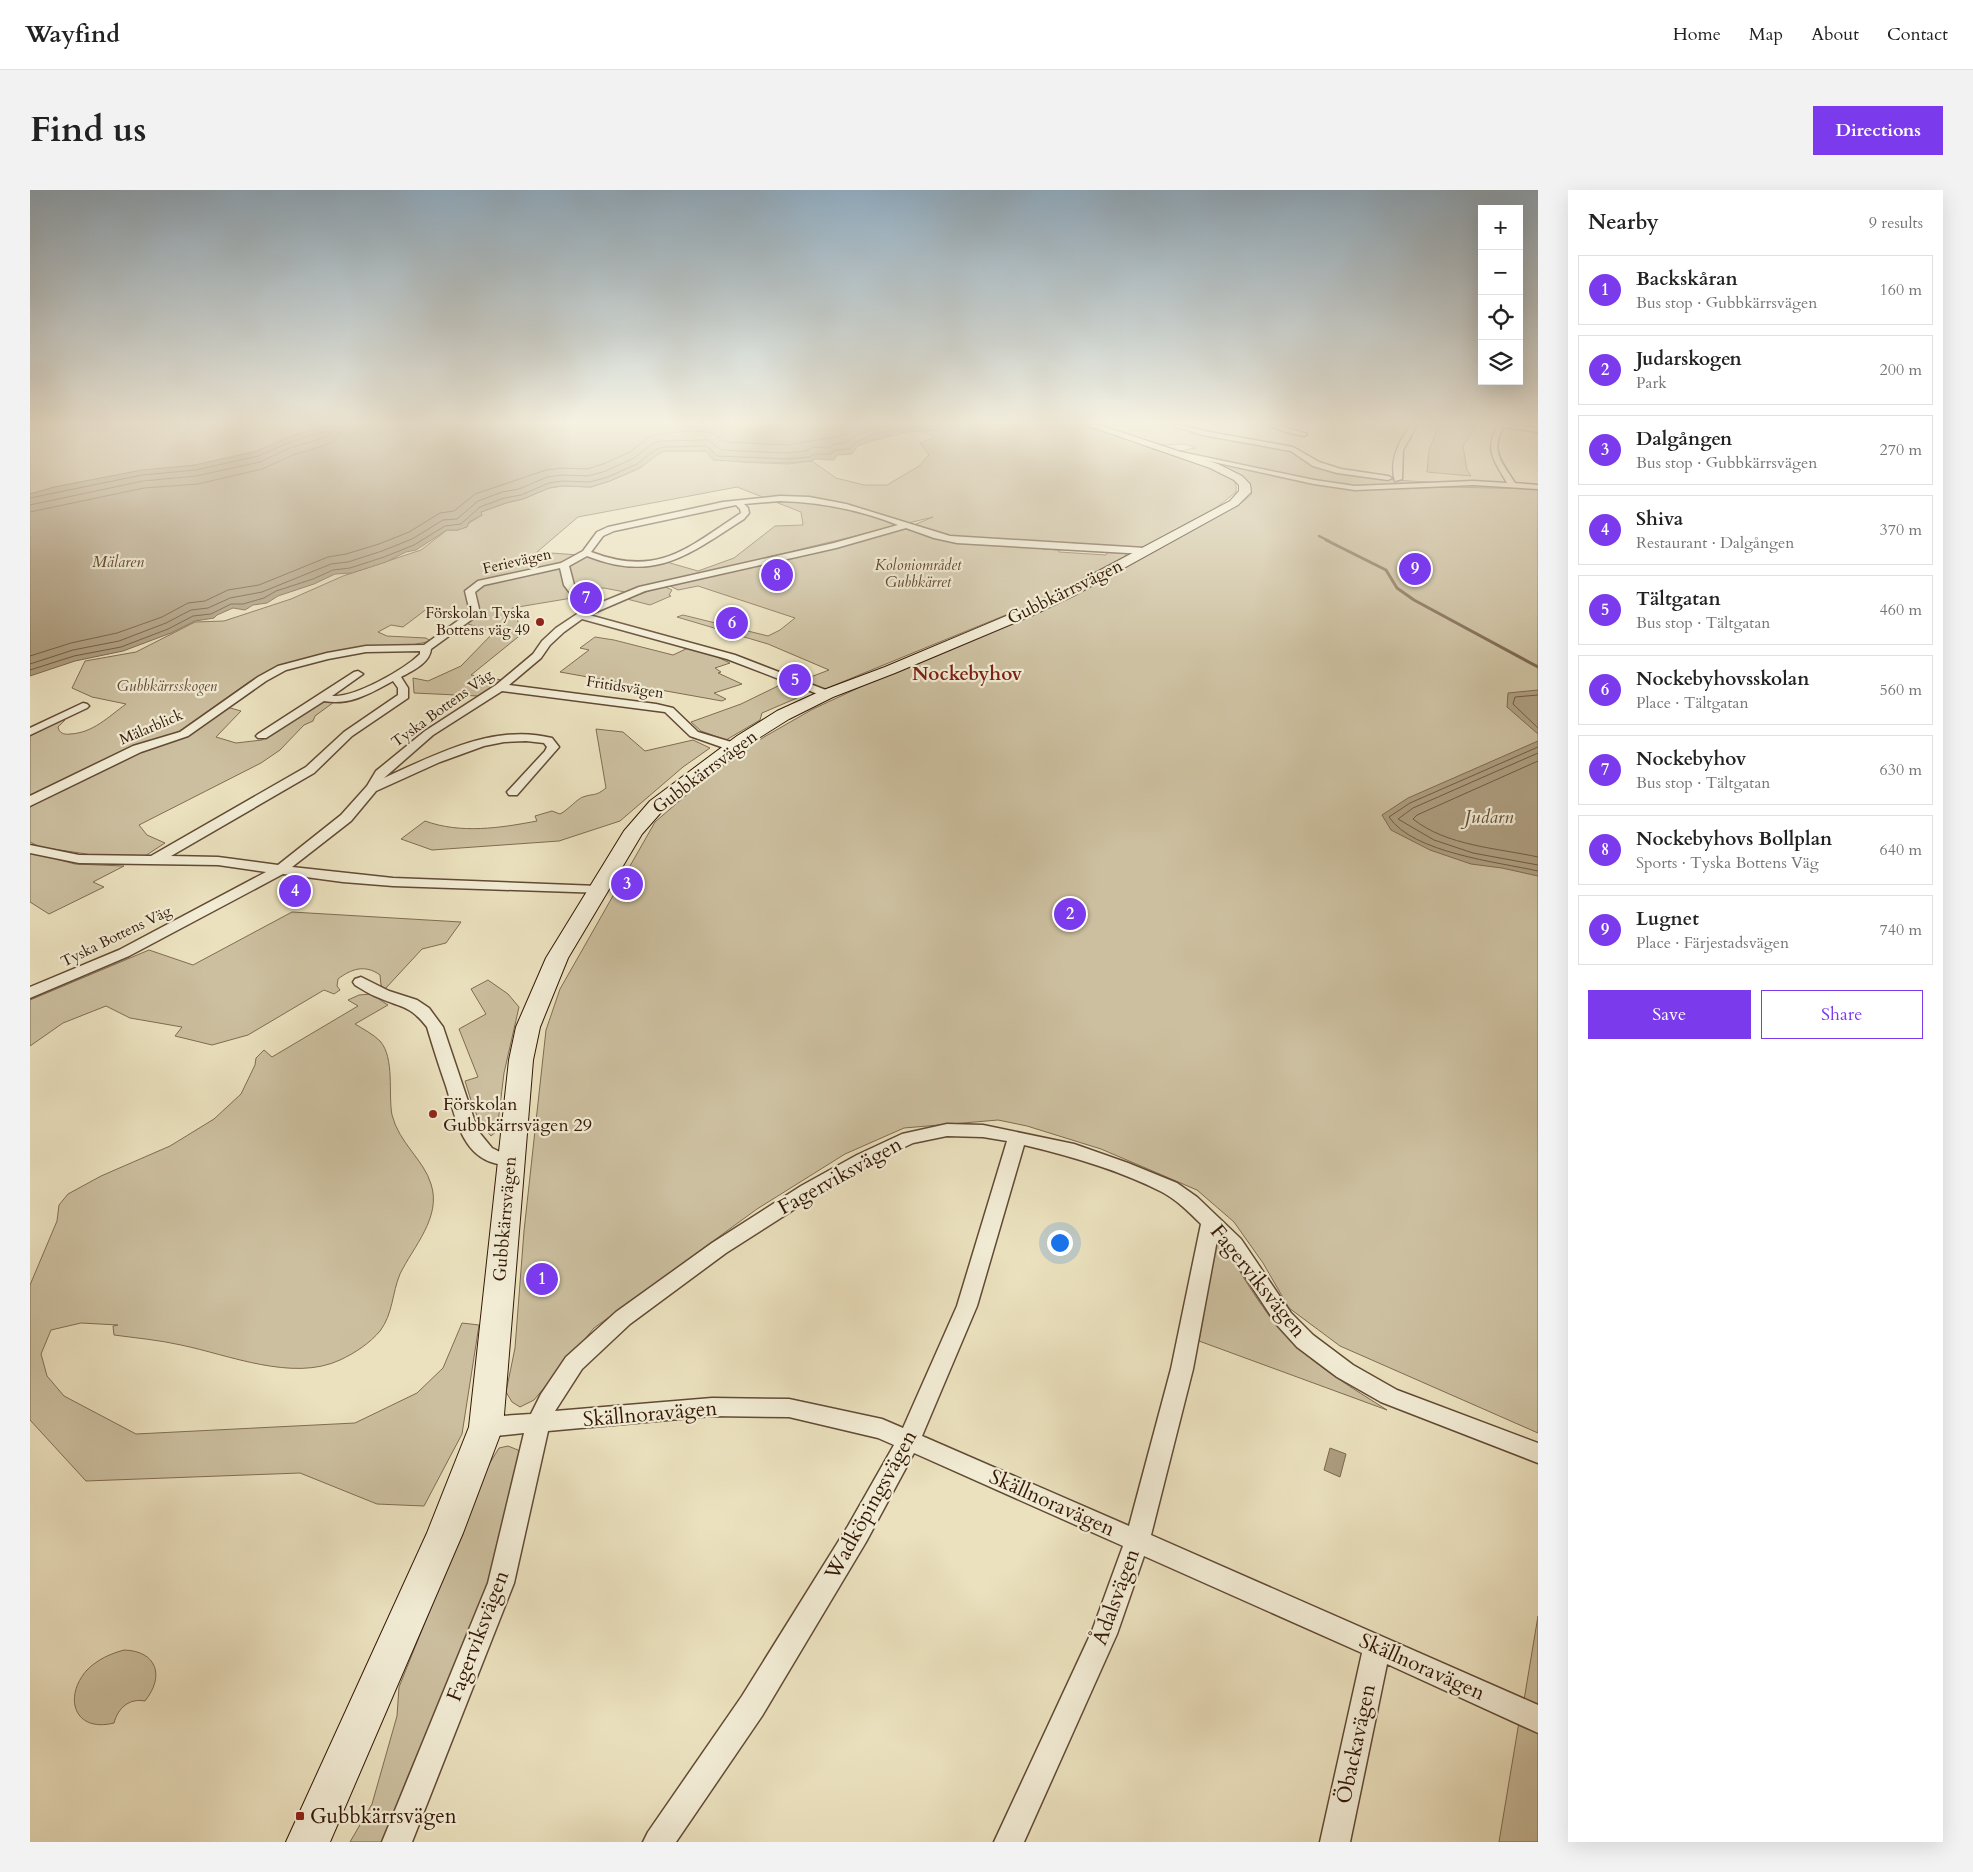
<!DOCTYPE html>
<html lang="en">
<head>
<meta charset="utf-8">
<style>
  :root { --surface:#fff; --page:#f2f2f2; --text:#222; --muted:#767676; --line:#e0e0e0; --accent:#7c3aed }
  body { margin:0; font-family:Cardo,serif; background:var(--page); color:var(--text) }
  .controls { position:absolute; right:15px; top:15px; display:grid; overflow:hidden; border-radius:0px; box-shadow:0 5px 20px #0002 }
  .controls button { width:45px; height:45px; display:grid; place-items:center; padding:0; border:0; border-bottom:1px solid var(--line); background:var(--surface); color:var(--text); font:25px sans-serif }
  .you { position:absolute; left:1029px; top:1052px; width:18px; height:18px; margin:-12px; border:4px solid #fff; border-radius:50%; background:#1a73e8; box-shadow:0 0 0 8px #1a73e833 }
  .badge { display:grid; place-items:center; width:32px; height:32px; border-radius:50%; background:var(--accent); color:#fff; font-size:16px; font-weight:700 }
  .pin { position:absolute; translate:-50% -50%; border:2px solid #fff; box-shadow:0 1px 5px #0006 }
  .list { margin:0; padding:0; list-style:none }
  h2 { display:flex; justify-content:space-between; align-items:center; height:65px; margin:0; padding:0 20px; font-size:21px }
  h2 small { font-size:16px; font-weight:400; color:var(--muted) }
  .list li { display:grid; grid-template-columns:32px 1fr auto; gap:15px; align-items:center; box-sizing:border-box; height:70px; margin:0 10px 10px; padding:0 10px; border:1px solid var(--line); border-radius:0px }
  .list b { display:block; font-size:19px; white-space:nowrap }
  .list p { margin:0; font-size:16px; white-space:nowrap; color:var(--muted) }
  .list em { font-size:16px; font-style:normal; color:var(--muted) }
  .actions { display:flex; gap:10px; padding:15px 20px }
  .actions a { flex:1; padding:11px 0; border:1px solid var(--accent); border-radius:0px; text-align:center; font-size:18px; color:var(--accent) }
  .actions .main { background:var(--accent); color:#fff }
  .icon { flex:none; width:28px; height:28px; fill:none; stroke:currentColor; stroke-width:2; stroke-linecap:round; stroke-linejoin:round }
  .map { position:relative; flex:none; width:1508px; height:1652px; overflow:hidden; border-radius:0px }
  header { display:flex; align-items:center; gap:30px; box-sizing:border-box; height:70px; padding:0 25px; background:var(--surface); border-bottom:1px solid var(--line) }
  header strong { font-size:24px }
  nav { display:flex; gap:28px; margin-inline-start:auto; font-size:18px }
  .intro { display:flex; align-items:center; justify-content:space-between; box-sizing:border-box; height:120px; padding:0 30px }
  h1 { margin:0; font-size:35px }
  .button { padding:12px 22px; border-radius:0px; background:var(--accent); color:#fff; font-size:18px; font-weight:700 }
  main { display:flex; gap:30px; padding:0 30px }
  aside { flex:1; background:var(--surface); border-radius:0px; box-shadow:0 5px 20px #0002 }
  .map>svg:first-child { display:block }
  .green { fill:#ccbf9f; stroke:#806c52; fill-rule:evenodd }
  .water { fill:#ad9d7f; stroke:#7d684f }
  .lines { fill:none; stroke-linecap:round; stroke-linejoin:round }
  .shore { stroke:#705a42; stroke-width:1 }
  .stream-far1 { stroke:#7d684f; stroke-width:2.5 }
  .stream { stroke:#7d684f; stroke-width:3 }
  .street-casing { stroke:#624a34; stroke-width:3 }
  .secondary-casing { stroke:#341806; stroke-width:2 }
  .street { fill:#f2ecd5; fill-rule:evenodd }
  .secondary { fill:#f2ecd5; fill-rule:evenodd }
  .poi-dot { fill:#8f2418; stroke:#f2ecd5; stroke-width:2 }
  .labels { text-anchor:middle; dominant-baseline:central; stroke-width:4.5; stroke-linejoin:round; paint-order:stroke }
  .far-street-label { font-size:15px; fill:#341806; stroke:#f2ecd5 }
  .far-park-label { font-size:15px; font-style:italic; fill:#624a34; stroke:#f2ecd5 }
  .far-poi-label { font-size:15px; fill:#341806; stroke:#f2ecd5; text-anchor:end }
  .far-water-label { font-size:16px; font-style:italic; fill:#644d36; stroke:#f2ecd5 }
  .street-label { font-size:18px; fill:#341806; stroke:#f2ecd5 }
  .poi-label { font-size:18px; fill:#341806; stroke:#f2ecd5; text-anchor:start }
  .far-district-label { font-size:19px; font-weight:bold; fill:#7a1f14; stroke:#f2ecd5 }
  .water-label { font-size:19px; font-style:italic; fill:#644d36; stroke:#f2ecd5 }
  .near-street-label { font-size:21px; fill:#341806; stroke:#f2ecd5 }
  .near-poi-label { font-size:21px; fill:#341806; stroke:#f2ecd5; text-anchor:start }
</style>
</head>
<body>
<header>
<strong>Wayfind</strong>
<nav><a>Home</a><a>Map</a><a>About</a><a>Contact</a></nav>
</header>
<div class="intro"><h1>Find us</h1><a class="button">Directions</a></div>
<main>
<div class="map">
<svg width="1508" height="1652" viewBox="0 0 1508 1652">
  <rect width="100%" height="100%" fill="#ebe1be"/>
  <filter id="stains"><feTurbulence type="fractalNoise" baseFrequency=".004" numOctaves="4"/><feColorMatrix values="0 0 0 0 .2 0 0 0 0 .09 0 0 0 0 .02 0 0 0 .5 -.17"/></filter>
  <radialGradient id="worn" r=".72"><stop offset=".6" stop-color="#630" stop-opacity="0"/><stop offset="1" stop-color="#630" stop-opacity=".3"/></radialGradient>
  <!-- green -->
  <g class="green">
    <path d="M0 235H476L0 391Z"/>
    <path d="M915 235H1053L1123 258 1122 259 1124 260C1137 260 1196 281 1204 291 1207 295 1206 298 1206 302L1187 317 1112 358 931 350 884 335 903 327 595 402 574 398 548 400 543 395 540 376 531 373 525 379 531 380 536 397 542 408 482 418 493 443 441 485 472 490 448 506 384 503 383 488 398 491 431 476 464 442 438 434 448 424 398 418 373 437 361 435 348 442 357 446 396 448 399 450 397 452 376 456H346L248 477 219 492 148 542 95 561 0 607V546L32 530H35L28 537C29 543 34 545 40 544 63 543 78 527 96 514L62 507 42 498 55 471 106 462 165 432 194 431 261 409 313 386 391 360 417 340H428L452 325 451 322 476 313 493 309 519 298 532 296 561 297 580 291 610 278 628 264 634 261H676L713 272 758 274 782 271 806 288 834 295H857L889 276 899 265 890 253 905 247 888 240H903ZM707 297 771 322 773 335 745 336 704 368 668 381 633 371 581 372 551 363 549 365 507 362 548 327Z"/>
    <path d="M1067 235H1140L1167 243 1256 260 1312 283 1340 288 1408 293 1320 296 1291 292 1149 261 1166 258 1155 254 1132 255Z"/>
    <path d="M1409 235H1447L1433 256 1437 280 1441 286 1397 282 1399 260Z"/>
    <path d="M1165 267 1331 299 1416 297 1508 299V1243L1310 1156 1259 1118 1233 1073 1204 1032 1167 1000 1071 959 997 936 968 930 874 938 815 964 727 1019 564 1138 504 1210 490 1217 482 1212 476 1202 485 1158 494 1041 516 840 530 799 625 632 676 588 717 558 734 547 783 519 1123 361 1211 313 1222 304 1219 302V297Z"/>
    <path d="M869 339C887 339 905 348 922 351 952 356 983 355 1012 357L1013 359 1029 360V362L1076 365 1078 362H1092L1097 365 992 421 978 424 795 499H788L770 491 799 480 738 454 647 427 653 425 738 446 750 440 765 428 668 396 648 400 638 395Z"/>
    <path d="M633 396 642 400 639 405 641 406 620 415 597 409Z"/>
    <path d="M565 447 584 450 643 465 658 458 685 466 700 473 685 478 691 482 688 483 712 494 684 503 696 509 692 511 530 482 559 460 550 458Z"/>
    <path d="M750 495 768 501 767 508 732 523 730 530 696 550 671 541 661 532 711 514Z"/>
    <path d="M294 512H304L285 526 283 531 274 535 250 560 231 573 109 635 117 645 135 653 115 666 63 665 10 657 0 652V617L20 604 109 562 131 553 197 517 211 521 186 547 206 553 232 550 289 514Z"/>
    <path d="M566 539 593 542 615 561 663 550 680 558 653 577 590 631 529 651 402 660 371 649 395 631C431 644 470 638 507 631L505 626 522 621 530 624C538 620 547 609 553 607 564 603 565 607 576 598Z"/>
    <path d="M0 662 45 674 94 676 63 692 74 697 19 724 0 712Z"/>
    <path d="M262 722 431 732 416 753 392 759 355 799 351 795 350 785C335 774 321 779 308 789L307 796 310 800 304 804 294 800 218 845 182 855 145 846 152 837 100 828 76 816 33 833 0 856V810L119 760 163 775Z"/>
    <path d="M458 790 478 804 489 817 474 883 467 941 461 946C446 931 441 910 435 891L448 887 429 839 456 824 441 799Z"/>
    <path d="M341 804 358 815 325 834C333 839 343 844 350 851 365 868 358 904 362 925 369 953 394 970 401 994 412 1027 383 1057 370 1084 362 1103 363 1124 350 1141 340 1153 325 1163 310 1170 263 1192 199 1165 151 1155 129 1150 106 1148 84 1145L83 1136 88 1135 51 1133 21 1140 11 1164 17 1186 34 1206 106 1244 325 1233 387 1203 413 1178 432 1133 449 1135 432 1244 394 1316 347 1314 270 1283 56 1291 0 1230V1095L27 1031 29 1015 38 1004 71 986 140 956 184 929 211 904 225 875 226 868 234 860 242 867 328 816 318 810 329 805Z"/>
    <path d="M1191 1052C1211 1082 1235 1126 1260 1150 1288 1178 1324 1199 1357 1220L1169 1151 1186 1053Z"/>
    <path d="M478 1256 488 1260 492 1265 462 1389 379 1584 352 1652H320L342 1614 367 1526 369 1497 458 1276 469 1258Z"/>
    <path d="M1508 1426V1517L1494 1510Z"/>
    <path d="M94 1460C127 1461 135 1486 115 1511 99 1508 88 1518 84 1533 44 1543 33 1507 57 1480 68 1469 80 1464 94 1460Z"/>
    <path d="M1489 1532 1508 1541V1652H1469Z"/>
  </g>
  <!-- water -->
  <g class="water">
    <path d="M296 235H915L903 240 877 242 841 251 828 256 822 264 807 265 804 270 785 269 782 271C749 275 716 272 683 270L676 261H634L628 264 610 278 580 291 561 297 532 296 519 298 493 309 476 313 451 322 452 325 439 332 437 337 428 340H417L386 360 376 362 356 372 322 383 305 384 284 394 248 406 237 413 223 415 215 420 203 418 187 425 184 428 165 431 141 443 93 461 45 471 0 486V304L24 297 112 280 165 275 227 261 256 248Z"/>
    <path d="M1508 500V544L1477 517 1478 503Z"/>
    <path d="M1508 551V686L1472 678 1441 674 1400 660 1361 640 1352 625 1378 608Z"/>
    <path d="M1300 1258 1316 1264 1310 1287 1294 1280Z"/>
  </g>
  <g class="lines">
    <!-- shore -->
    <g class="shore">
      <path d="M0 308 112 285 166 280 228 266 258 253 295 241 298 235"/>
      <path d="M0 315 113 291 166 286 230 272 260 258 297 247 303 242 304 235"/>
      <path d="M0 322 114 298 168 294 232 279 263 265 302 253 310 244 312 235"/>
      <path d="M0 466 41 453 87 443 132 427 158 413 175 411 198 400 229 395 298 367 316 364 349 354 379 342 410 323 424 321 445 304 516 280 532 278 557 279 573 274 600 262 618 248 629 244 658 241 677 242 685 244 695 252 757 255 812 246 832 235"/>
      <path d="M0 474 43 460 89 451 136 433 161 420 178 418 200 408 232 402 301 374 318 372 352 361 382 349 413 330 427 329 448 311 472 302 489 299 517 287 532 285 558 286 576 281 604 268 622 254 631 251 678 250 691 260 757 263 776 261 783 257 798 258 805 254 816 253 824 246 859 235"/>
      <path d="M0 480 44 466 91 457 138 439 163 426 181 424 201 414H213L234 408 246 401 283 389 303 380 320 378 354 367 384 355 415 336 431 334 450 317 474 308 491 305 519 293 532 291 560 292 578 287 607 274 625 260 633 257 677 256 687 266 758 269 779 267 785 264H800L806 260 820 259 826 252 846 243 903 235"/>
      <path d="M1508 505 1485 507 1483 514 1508 538"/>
      <path d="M1508 557 1380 613 1359 627C1383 663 1468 672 1508 681"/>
      <path d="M1508 563 1383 618 1368 629 1404 650 1443 663 1508 675"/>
      <path d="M1508 571 1387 625 1383 629C1417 656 1467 658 1508 667"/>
    </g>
    <!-- stream-far1 -->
    <path class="stream-far1" d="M1289 346 1299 351"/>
    <!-- stream -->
    <path class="stream" d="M1296 350 1356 380 1367 398 1384 410 1508 477"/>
    <!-- street casing -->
    <g class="street-casing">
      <g id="street">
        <path d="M1141 235H1150L1174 241 1263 257 1289 272 1311 279 1358 286 1362 288 1358 290 1307 283 1283 276 1261 261 1173 245Z"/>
        <path d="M1238 235H1246L1277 244 1274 246 1256 242Z"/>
        <path d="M1381 235H1387L1373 260 1372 289 1365 291C1359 270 1369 251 1381 235Z"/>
        <path d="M1468 235H1485L1508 238V242L1473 237C1460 262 1472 272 1485 293L1508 295V299L1443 295 1325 300 1284 294 1147 264 1151 262 1284 290 1325 296 1443 291 1477 293C1464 270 1454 261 1468 235Z"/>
        <path d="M750 306 779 307 816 314 920 346 1115 358 1119 361 1115 364 927 353 904 348 876 338 806 358 615 401 559 425 705 465 801 502 803 504 801 506H793L697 469 552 429 534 442 520 455 511 468 479 495 626 514 643 518 668 542 708 554 710 557 708 560H700L660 546 635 522 472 501 403 545 354 588C405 565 464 533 522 548L529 557 487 605H479L477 602 515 561 517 557 514 553 496 551 474 552 454 556 410 572 346 601 321 631 262 677 363 688 568 696 573 697 575 700 573 703 363 696 313 692 253 684 99 766 0 808V797L89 760 236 682 188 675 49 673 0 663V655L49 665 121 666 276 577 314 542 368 505V498L363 491C341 503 320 516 294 511L236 548H228L226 546 228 544 324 482 328 481 333 484 302 506C324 508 374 480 390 464V461L336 462 298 469 256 480 236 491 158 546 111 562 0 616V606L103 556 150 542 228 487 248 476 297 463 336 456 394 455 440 422 435 401 448 391 531 373 553 361 567 342 578 337 693 312ZM750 311C791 312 830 320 868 335L804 353 609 397 560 417 544 395 539 376 557 366C625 393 658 365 714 329L719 323 718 318 714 314ZM706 315 710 319 711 323 708 325C655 360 627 387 561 362L573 346 584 341ZM530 378 534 395 553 420 526 438 512 451 503 464 466 495 395 541 346 581 337 596 311 625 248 675 188 667 141 666 284 583 322 546 378 508V498L371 487C382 481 400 473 401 459L448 425 450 423 445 402 454 395Z"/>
        <path d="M53 513 57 514 59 516 57 518 0 545V538Z"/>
        <path d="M331 787 359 801 387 810 399 818 413 837 448 941 462 958 470 962 487 966 489 970 487 974C479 977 472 975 464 973 431 964 425 925 416 896 409 876 403 857 397 837 379 814 371 818 347 807 339 804 332 799 325 795L323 792 325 789Z"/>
        <path d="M917 934 953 935 1044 954 1098 973 1147 993 1167 1007 1211 1049 1261 1123 1283 1145 1323 1175 1367 1200 1508 1253V1273L1351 1212 1307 1187 1267 1157 1247 1135 1197 1059 1187 1050 1163 1179 1121 1345 1508 1515V1543L1357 1474 1320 1652H1290L1332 1463 1114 1366 1087 1444 994 1652H964L1062 1441 1093 1356 884 1263 836 1352 732 1526 646 1652H613L618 1642 712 1506 818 1336 864 1255 848 1248 759 1227 682 1226 518 1241 484 1393 382 1652H352L458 1393 494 1243 456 1247 448 1244 445 1237 448 1230 456 1227 501 1224 511 1204 536 1167 586 1122 682 1053 771 996 827 965 872 944ZM917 946 953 947 977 951 927 1116 873 1238 852 1229 759 1209 682 1208 525 1221 552 1179 600 1134 696 1063 785 1006 841 973 883 953ZM994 955C1041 966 1089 980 1132 1002 1147 1010 1159 1022 1171 1034L1141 1179 1099 1336 892 1246 947 1116Z"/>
      </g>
    </g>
    <!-- secondary casing -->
    <g class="secondary-casing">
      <path id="secondary" d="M1056 235H1069L1188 274 1212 286 1220 294 1221 302 1208 315 1045 405 1003 425 865 483 803 507 759 529 719 554 634 619 612 644 538 768 510 837 503 870 473 1237 433 1343 300 1652H256L397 1343 439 1237 479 870 486 837 516 768 594 641 620 611 707 546 747 521 791 501 855 477 993 419 1035 399 1200 311 1209 301V295L1204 290 1180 278Z"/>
    </g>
    <!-- street -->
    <use href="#street" class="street"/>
    <!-- secondary -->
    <use href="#secondary" class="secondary"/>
  </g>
  <!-- sky -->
  <linearGradient id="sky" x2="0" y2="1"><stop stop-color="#90abbe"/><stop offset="0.5" stop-color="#f6f2e2"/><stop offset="1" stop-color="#f6f2e2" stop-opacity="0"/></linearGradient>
  <rect width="1508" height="466" fill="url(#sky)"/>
  <!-- markers -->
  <g class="poi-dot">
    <circle cx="510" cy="432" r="5"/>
    <circle cx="403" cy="924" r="5"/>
    <rect x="265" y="1621" width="10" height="10" rx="2.5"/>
  </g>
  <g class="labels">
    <!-- far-street labels -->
    <g class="far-street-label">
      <text transform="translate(487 371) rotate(-13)">Ferievägen</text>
      <text transform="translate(595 497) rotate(9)">Fritidsvägen</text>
      <text transform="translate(412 518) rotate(-36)">Tyska Bottens Väg</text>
      <text transform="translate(121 537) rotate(-23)">Mälarblick</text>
      <text transform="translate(86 746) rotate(-26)">Tyska Bottens Väg</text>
    </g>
    <!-- far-park labels -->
    <g class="far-park-label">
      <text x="888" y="375">Koloniområdet<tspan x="888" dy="17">Gubbkärret</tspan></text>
      <text x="137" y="496">Gubbkärrsskogen</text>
    </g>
    <!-- far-poi labels -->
    <g class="far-poi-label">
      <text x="500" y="423">Förskolan Tyska<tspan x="500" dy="17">Bottens väg 49</tspan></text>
    </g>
    <!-- far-water labels -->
    <g class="far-water-label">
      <text x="88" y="372">Mälaren</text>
    </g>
    <!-- street labels -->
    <g class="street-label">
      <text transform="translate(1035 402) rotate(-26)">Gubbkärrsvägen</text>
      <text transform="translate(675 582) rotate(-37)">Gubbkärrsvägen</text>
      <text transform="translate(475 1029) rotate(-85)">Gubbkärrsvägen</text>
    </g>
    <!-- poi labels -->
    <g class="poi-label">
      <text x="413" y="914">Förskolan<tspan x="413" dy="21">Gubbkärrsvägen 29</tspan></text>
    </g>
    <!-- far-district labels -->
    <g class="far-district-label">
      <text x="937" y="484">Nockebyhov</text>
    </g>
    <!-- water labels -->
    <g class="water-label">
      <text x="1459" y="627">Judarn</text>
    </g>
    <!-- near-street labels -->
    <g class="near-street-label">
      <text transform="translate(810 986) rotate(-29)">Fagerviksvägen</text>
      <text transform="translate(1228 1091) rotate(51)">Fagerviksvägen</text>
      <text transform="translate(620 1224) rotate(-5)">Skällnoravägen</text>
      <text transform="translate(1022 1313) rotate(24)">Skällnoravägen</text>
      <text transform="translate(841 1315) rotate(-61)">Wadköpingsvägen</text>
      <text transform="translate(1086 1407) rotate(-70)">Ådalsvägen</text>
      <text transform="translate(448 1446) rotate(-69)">Fagerviksvägen</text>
      <text transform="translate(1392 1477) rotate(24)">Skällnoravägen</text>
      <text transform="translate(1326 1554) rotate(-78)">Öbackavägen</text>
    </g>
    <!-- near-poi labels -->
    <g class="near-poi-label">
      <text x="280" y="1626">Gubbkärrsvägen</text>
    </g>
  </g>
  <rect width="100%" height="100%" filter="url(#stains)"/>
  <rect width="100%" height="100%" fill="url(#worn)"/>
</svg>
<div class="controls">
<button>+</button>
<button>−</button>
<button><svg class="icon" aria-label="locate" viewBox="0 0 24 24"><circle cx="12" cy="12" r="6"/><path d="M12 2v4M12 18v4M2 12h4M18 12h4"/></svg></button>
<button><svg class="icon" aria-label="layers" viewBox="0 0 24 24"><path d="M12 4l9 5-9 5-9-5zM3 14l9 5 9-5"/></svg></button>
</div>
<div class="you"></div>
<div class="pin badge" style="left:512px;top:1089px">1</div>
<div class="pin badge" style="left:1040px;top:724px">2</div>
<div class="pin badge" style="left:597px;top:694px">3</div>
<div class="pin badge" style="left:265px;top:701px">4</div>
<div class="pin badge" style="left:765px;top:490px">5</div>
<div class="pin badge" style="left:702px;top:433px">6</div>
<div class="pin badge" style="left:556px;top:408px">7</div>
<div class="pin badge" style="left:747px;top:385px">8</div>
<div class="pin badge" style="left:1385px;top:379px">9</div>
</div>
<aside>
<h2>Nearby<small>9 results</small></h2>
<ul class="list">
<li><span class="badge">1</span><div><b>Backskåran</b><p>Bus stop · Gubbkärrsvägen</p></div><em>160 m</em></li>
<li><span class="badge">2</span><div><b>Judarskogen</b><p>Park</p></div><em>200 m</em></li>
<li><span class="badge">3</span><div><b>Dalgången</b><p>Bus stop · Gubbkärrsvägen</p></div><em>270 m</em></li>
<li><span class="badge">4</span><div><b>Shiva</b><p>Restaurant · Dalgången</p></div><em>370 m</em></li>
<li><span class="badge">5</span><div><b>Tältgatan</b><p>Bus stop · Tältgatan</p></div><em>460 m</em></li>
<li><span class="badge">6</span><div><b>Nockebyhovsskolan</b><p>Place · Tältgatan</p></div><em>560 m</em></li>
<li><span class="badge">7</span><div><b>Nockebyhov</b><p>Bus stop · Tältgatan</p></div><em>630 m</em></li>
<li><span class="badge">8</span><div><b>Nockebyhovs Bollplan</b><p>Sports · Tyska Bottens Väg</p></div><em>640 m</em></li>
<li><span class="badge">9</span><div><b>Lugnet</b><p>Place · Färjestadsvägen</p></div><em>740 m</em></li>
</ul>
<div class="actions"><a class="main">Save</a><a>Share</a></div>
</aside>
</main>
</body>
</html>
